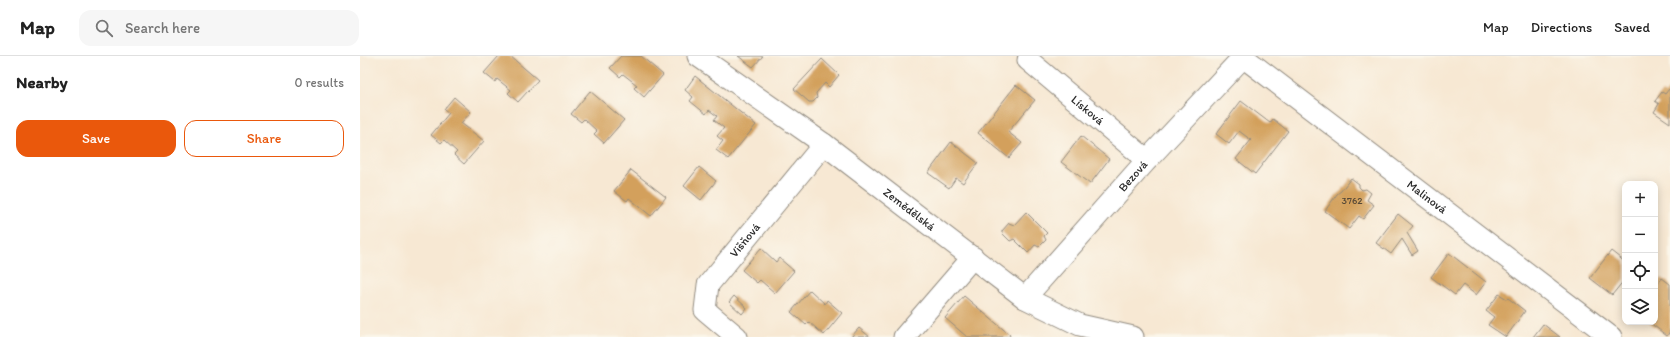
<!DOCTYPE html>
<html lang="en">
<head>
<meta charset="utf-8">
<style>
  :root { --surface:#fff; --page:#f6f6f6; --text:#222; --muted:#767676; --line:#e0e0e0; --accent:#ea580c }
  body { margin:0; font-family:Itim,sans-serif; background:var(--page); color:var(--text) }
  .controls { position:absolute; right:12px; bottom:12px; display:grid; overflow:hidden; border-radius:8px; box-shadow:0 2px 10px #0003 }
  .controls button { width:36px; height:36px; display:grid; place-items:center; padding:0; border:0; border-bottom:1px solid var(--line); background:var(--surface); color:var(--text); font:20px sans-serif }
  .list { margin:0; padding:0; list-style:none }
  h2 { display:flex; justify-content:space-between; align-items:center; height:52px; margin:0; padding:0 16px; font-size:17px }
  h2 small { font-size:13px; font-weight:400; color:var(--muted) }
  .actions { display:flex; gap:8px; padding:12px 16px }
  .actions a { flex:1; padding:9px 0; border:1px solid var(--accent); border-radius:12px; text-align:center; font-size:14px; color:var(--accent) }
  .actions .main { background:var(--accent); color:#fff }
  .icon { flex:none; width:22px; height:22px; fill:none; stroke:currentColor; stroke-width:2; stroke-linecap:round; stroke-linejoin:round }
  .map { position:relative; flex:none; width:1310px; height:281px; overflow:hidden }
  header { display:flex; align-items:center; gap:24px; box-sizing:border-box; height:56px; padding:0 20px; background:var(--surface); border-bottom:1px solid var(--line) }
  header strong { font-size:19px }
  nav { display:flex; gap:22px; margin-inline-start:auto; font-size:14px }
  .search { width:280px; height:36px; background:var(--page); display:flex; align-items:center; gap:10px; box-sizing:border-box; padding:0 14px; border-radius:12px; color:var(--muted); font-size:15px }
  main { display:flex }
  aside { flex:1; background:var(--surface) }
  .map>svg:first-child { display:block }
  .building { fill:#d3a05b }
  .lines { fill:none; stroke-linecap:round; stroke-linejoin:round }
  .minor-casing { stroke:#918a7f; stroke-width:23 }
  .minor { stroke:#fff; stroke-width:21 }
  .labels { text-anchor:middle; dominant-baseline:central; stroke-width:3.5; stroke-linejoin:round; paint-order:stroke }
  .number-label { font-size:10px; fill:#554837 }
  .street-label { font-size:12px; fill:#2b2b2b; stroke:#fbf7ec }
</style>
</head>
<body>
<header>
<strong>Map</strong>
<div class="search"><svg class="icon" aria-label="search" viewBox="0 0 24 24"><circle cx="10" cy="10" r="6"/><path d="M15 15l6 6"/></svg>Search here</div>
<nav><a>Map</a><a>Directions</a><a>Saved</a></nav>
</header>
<main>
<aside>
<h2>Nearby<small>0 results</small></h2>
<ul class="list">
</ul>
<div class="actions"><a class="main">Save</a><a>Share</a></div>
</aside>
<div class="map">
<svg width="1310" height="281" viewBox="0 0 1310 281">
  <rect width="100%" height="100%" fill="#fbf7ec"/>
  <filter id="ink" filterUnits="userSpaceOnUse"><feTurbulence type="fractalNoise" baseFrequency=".025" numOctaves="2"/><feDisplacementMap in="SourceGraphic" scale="8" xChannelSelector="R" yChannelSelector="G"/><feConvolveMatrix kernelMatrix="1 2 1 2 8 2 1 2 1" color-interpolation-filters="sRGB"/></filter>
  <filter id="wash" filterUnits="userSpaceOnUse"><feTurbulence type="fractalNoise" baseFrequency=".012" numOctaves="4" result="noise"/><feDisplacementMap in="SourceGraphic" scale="16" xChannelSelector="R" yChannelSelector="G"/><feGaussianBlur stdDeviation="0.9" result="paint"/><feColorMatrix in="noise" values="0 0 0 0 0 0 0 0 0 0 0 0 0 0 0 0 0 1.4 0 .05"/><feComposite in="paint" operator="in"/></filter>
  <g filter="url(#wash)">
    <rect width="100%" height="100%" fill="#f7e8d3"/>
    <g id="blocks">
      <!-- building -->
      <g class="building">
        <path d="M139 0H150L178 24 158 46 148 37 151 34 137 23 135 26 124 17Z"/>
        <path d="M261 0H281L303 19 284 41 274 32 277 29 263 18 260 21 250 12Z"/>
        <path d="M378 0H403L393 11Z"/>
        <path d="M462 3 479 19 469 31 465 27 456 37 457 42 453 46H449L434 33Z"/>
        <path d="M335 20 396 69 368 103 356 94 363 85 357 80 364 72 354 64 357 60 349 54 346 58 330 45 333 41 325 34Z"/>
        <path d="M656 29 675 44 648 76 662 87 649 102 618 77Z"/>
        <path d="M1309 33 1310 34V67L1294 56 1299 48 1295 45 1302 36 1305 38Z"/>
        <path d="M230 35 264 64 244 87 234 78 237 75 224 63 221 66 211 58Z"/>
        <path d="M94 41 111 56 101 67 124 85 104 108 94 99 97 96 84 84 81 87 71 79 89 57 84 53Z"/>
        <path d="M881 45 910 67 913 63 928 75 895 118 876 103 891 84 879 75 869 88 856 78Z"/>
        <path d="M721 80 749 103 730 128 701 106Z"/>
        <path d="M591 86 618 107 603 127 596 122 589 132 568 117Z"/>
        <path d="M339 111 356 125 341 144 324 130Z"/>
        <path d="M271 114 306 141 291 160 269 142 267 145 254 135Z"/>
        <path d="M991 122 999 128V131L1002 134 1006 133 1011 137 1007 144 1014 149 1003 163 999 160 989 173 965 155 977 138 981 135Z"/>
        <path d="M666 156 687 177 684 180 686 184 679 191 675 189 668 197 654 183 650 185 642 177V175L649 167 654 169Z"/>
        <path d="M1038 158 1053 170 1047 177 1058 195 1052 199 1042 183 1031 198 1016 187Z"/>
        <path d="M401 192 416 206 419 202 434 215 415 237 400 224 397 227 382 214Z"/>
        <path d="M1251 195 1265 206V223L1252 239 1230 222Z"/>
        <path d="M1089 197 1126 226 1116 239 1103 229 1095 239 1071 221Z"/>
        <path d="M1302 222 1310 228V275L1307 280 1289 266H1295V232Z"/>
        <path d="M450 234 465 248 467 244 482 257 464 279 449 266 446 269 431 256Z"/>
        <path d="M1139 238 1147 243 1148 242 1165 255 1146 281 1128 269 1134 261 1126 255Z"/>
        <path d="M374 240 387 252 382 258 369 246Z"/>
        <path d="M604 240 650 279 649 281H607L585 262Z"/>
        <path d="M1183 268 1200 281H1173Z"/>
        <path d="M499 272 510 281H491Z"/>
      </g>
    </g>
  </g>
  <g filter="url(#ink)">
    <use href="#blocks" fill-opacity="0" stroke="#918a7f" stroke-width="1"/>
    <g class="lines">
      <!-- minor casing -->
      <g class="minor-casing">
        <g id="minor">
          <path id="s1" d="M338 0 464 88 665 242 720 269 773 281"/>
          <path id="s2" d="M883 1 1251 281"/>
          <path id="s3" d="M668 4 787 104"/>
          <path id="s4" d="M665 242 787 104 884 0"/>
          <path id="s5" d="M377 281 345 254 348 229 464 88"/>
          <path d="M544 281 613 201"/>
        </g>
      </g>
      <!-- minor -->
      <use href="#minor" class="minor"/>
    </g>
  </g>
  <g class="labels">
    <!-- number labels -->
    <g class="number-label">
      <text x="992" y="144">3762</text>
    </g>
    <!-- street labels -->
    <g class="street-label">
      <text stroke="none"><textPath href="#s3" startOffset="78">Lísková</textPath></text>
      <text stroke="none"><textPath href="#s4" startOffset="163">Bezová</textPath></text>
      <text stroke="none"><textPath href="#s2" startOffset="231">Malinová</textPath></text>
      <text stroke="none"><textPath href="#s1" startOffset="261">Zemědělská</textPath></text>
      <text stroke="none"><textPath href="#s5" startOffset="125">Višňová</textPath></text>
    </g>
  </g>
</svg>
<div class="controls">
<button>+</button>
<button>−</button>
<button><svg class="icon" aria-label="locate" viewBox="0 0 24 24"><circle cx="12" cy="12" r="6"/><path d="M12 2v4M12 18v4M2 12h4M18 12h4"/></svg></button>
<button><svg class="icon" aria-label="layers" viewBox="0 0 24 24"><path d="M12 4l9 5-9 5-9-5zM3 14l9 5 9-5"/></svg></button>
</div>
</div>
</main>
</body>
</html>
